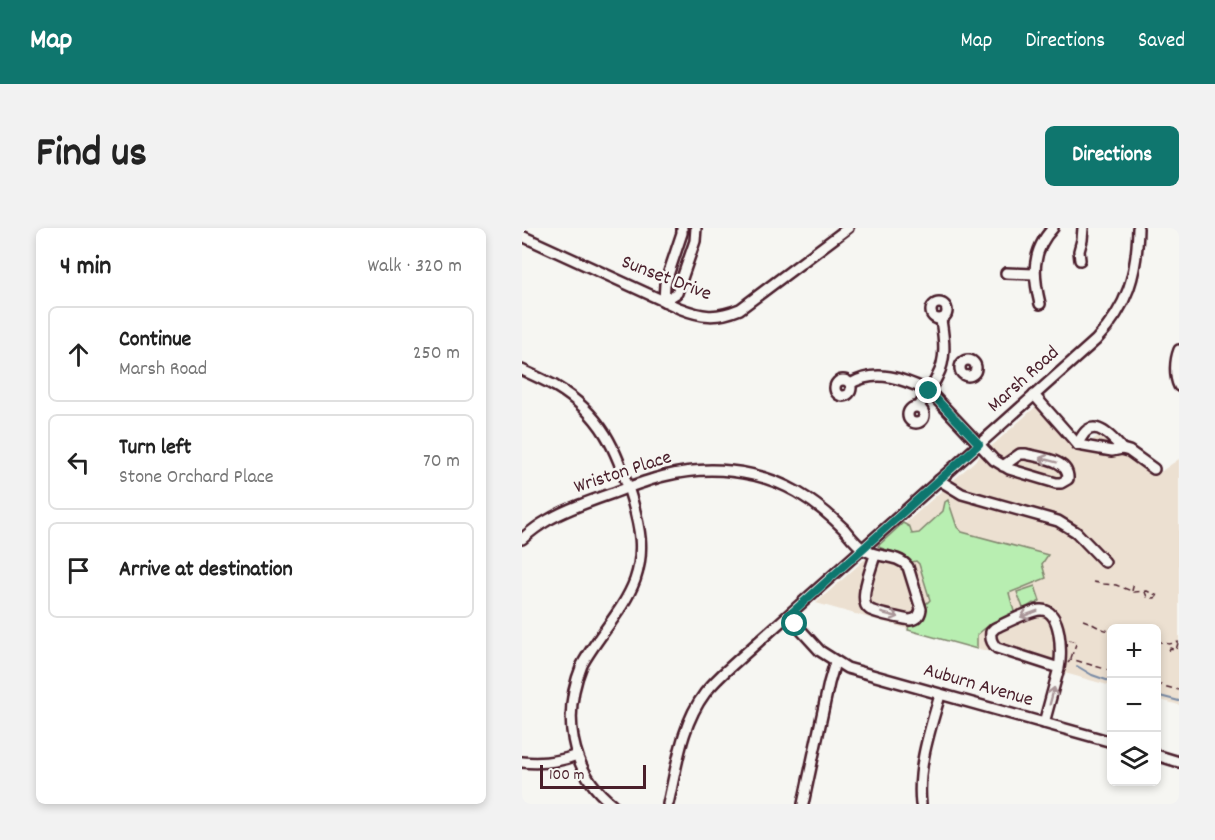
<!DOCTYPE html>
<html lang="en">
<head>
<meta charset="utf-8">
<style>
  :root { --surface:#fff; --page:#f2f2f2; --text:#222; --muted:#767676; --line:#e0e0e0; --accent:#0f766e }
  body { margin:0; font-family:Dekko,sans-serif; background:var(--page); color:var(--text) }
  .controls { position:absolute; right:18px; bottom:18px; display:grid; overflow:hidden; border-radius:9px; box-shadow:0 3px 9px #0003 }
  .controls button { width:54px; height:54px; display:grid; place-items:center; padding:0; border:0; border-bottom:2px solid var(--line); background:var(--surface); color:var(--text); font:30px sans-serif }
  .scale { position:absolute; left:18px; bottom:15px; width:106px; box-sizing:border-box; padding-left:6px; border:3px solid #4a1f2b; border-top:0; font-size:16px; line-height:21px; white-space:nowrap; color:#4a1f2b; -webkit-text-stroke:4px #f6f6f2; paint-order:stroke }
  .stop { position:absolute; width:18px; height:18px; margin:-14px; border:4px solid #0f766e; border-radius:50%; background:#fff }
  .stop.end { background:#0f766e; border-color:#fff; box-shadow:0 2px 6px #0008 }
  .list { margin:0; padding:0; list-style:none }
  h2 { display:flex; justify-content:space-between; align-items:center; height:78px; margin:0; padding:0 24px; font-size:26px }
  h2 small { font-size:20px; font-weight:400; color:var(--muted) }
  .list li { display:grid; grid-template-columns:39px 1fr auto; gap:18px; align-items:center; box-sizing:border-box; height:96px; margin:0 12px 12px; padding:0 12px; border:2px solid var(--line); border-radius:9px }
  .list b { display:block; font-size:22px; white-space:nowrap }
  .list p { margin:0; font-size:20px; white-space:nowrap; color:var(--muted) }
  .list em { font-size:20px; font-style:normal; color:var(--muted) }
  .icon { flex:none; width:33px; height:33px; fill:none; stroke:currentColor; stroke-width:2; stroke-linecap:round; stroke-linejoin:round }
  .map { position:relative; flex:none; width:657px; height:576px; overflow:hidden; border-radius:9px }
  header { display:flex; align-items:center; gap:36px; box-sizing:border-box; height:84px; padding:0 30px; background:var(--accent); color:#fff }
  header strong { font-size:28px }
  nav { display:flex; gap:33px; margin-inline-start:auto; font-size:21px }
  .intro { display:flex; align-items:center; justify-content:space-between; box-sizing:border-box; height:144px; padding:0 36px }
  h1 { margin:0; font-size:42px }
  .button { padding:15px 27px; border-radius:9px; background:var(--accent); color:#fff; font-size:21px; font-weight:700 }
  main { display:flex; gap:36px; padding:0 36px }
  aside { flex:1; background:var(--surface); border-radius:9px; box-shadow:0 3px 9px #0003 }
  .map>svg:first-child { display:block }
  .built { fill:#ece0d1 }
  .green { fill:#b8eeb1; stroke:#81866e; stroke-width:1.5 }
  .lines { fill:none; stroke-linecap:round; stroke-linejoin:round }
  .stream { stroke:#788aa5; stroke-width:2 }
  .minor-casing { stroke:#4a1f2b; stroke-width:14 }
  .path { stroke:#4a1f2b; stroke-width:1.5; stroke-dasharray:6 4.5; stroke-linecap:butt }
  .minor { stroke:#f6f6f2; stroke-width:9 }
  .oneway { stroke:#a99598 }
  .route { stroke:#0f766e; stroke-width:8 }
  .labels { text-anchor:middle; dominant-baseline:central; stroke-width:5; stroke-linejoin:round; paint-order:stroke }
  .street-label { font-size:20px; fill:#4a1f2b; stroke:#f6f6f2 }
</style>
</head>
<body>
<header>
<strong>Map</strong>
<nav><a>Map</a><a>Directions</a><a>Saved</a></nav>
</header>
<div class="intro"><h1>Find us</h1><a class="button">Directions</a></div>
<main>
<aside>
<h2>4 min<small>Walk · 320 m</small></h2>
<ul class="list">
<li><svg class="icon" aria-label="ahead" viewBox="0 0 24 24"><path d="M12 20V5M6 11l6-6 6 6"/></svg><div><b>Continue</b><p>Marsh Road</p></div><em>250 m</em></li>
<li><svg class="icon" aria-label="left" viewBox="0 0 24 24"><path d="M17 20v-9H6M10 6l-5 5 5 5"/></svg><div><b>Turn left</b><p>Stone Orchard Place</p></div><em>70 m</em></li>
<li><svg class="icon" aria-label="arrive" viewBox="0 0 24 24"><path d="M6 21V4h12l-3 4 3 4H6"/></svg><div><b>Arrive at destination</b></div></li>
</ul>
</aside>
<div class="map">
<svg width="657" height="576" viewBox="0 0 657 576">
  <rect width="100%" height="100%" fill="#f6f6f2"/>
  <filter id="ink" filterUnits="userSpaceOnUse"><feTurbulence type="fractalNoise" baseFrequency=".0167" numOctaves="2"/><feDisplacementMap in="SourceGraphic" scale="12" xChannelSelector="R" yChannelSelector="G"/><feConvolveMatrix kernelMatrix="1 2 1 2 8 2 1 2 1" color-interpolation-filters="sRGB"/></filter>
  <g filter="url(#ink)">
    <!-- built -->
    <path class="built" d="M519 174 529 192 555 222 558 221 576 208 634 247 657 231V477L635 471 634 400H590L589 458 294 375Z"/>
    <!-- green -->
    <g class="green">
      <path d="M426 272 435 299 440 304 526 327 520 336 524 350 487 365 493 387C476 393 469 394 455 407V421L386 402 387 397C403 395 405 391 404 376L408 372 397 336 394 333 390 334C382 325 370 324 359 320L356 318 381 295 388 299 390 306 397 305 421 283 423 274Z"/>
      <path d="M513 358 518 373 513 376 511 375 502 381 501 380 495 364Z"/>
    </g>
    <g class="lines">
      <!-- stream -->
      <g class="stream">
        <path d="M555 438 570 447 590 454"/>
        <path d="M634 467 657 473"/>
      </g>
      <!-- minor casing -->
      <g class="minor-casing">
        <g id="minor">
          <path d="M0 8 157 80C180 89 194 91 218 81L326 0"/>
          <path d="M558 32 557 23 560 12 561 0"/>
          <path d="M484 45 512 46"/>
          <path d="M142 73 155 65 173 13 174 0"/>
          <path d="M142 73 143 56 160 5V0"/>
          <circle cx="417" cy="83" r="8"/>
          <path d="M518 76C511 47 509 23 531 0"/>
          <path d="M657 122C653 132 652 148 657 158"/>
          <circle cx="446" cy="140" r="8"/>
          <path d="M0 142C11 147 22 152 33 158 80 186 95 222 110 272 118 300 123 323 113 352 102 382 75 409 60 437 40 486 47 542 90 576"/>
          <circle cx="321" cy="160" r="8"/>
          <path d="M328 156C355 140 381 151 407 163L472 232 487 241 534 255H539L546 251C547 231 518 230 504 226H498L481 238"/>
          <path d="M512 167 556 217 590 223 600 221 607 223 632 241"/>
          <circle cx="394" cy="187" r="8"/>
          <path d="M397 179C402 168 410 160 415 149 425 131 422 111 419 92"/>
          <path d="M556 217C567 186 586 204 600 221"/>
          <path d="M417 252 440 266 536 293 554 304 583 334"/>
          <path d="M0 311C8 304 17 297 26 292 47 280 71 272 94 264 110 258 126 252 142 248 186 237 235 241 275 264 292 274 308 287 322 301 328 308 334 316 341 321 355 331 375 325 386 339L399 381C398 388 395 391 388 392 379 390 354 386 347 381 335 373 350 339 353 327"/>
          <path d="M266 388 298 423 325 440 590 514"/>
          <path d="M522 495 537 440C540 426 540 380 518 382 506 383 484 395 473 400L469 404C468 411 470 416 475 420L537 440"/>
          <path d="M634 527 657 534"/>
          <path d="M0 534C19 536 37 534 55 527"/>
          <path d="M146 576C155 538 159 497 183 465 193 452 205 442 216 432L574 112C606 78 615 46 616 0"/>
          <path d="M281 576 307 455 313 434"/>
          <path d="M399 576C395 539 408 502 418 467"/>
        </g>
      </g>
      <!-- path -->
      <g class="path">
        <path d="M571 354 582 356 594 357 612 364 625 363 636 368"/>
        <path d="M610 363 612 355"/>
        <path d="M623 364 625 369 632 370 635 369"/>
        <path d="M561 392C571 395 579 403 590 403"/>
        <path d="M547 412 554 414"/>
        <path d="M634 413 647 416 657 414"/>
        <path d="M647 423 648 420 654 422 656 415"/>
        <path d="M549 430 554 416"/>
        <path d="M546 435 549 431 590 443"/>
        <path d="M634 456 657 462"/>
      </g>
      <!-- minor -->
      <use href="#minor" class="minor"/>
    </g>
    <!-- one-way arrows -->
    <defs><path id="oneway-shaft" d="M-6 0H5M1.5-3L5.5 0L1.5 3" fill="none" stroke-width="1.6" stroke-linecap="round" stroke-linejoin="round" transform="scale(1.5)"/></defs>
    <g class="oneway">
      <use href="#oneway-shaft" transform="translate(526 232) rotate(-165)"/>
      <use href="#oneway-shaft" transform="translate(507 386) rotate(159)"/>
      <use href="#oneway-shaft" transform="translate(368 387) rotate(14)"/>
      <use href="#oneway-shaft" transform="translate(530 468) rotate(-75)"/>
    </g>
  </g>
  <g class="lines" filter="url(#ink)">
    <!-- route -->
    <path class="route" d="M273 396 266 388 457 216 407 163"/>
  </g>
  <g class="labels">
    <!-- street labels -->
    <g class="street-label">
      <text transform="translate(144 51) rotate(21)">Sunset Drive</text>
      <text transform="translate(502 152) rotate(-42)">Marsh Road</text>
      <text transform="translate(101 245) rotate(-18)">Wriston Place</text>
      <text transform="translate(456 458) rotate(16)">Auburn Avenue</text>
    </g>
  </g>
</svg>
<div class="controls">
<button>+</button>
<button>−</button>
<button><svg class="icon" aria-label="layers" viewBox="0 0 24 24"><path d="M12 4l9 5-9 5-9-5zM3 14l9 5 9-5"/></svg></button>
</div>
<div class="scale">100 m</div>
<div class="stop" style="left:273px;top:396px"></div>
<div class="stop end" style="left:407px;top:163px"></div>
</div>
</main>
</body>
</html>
